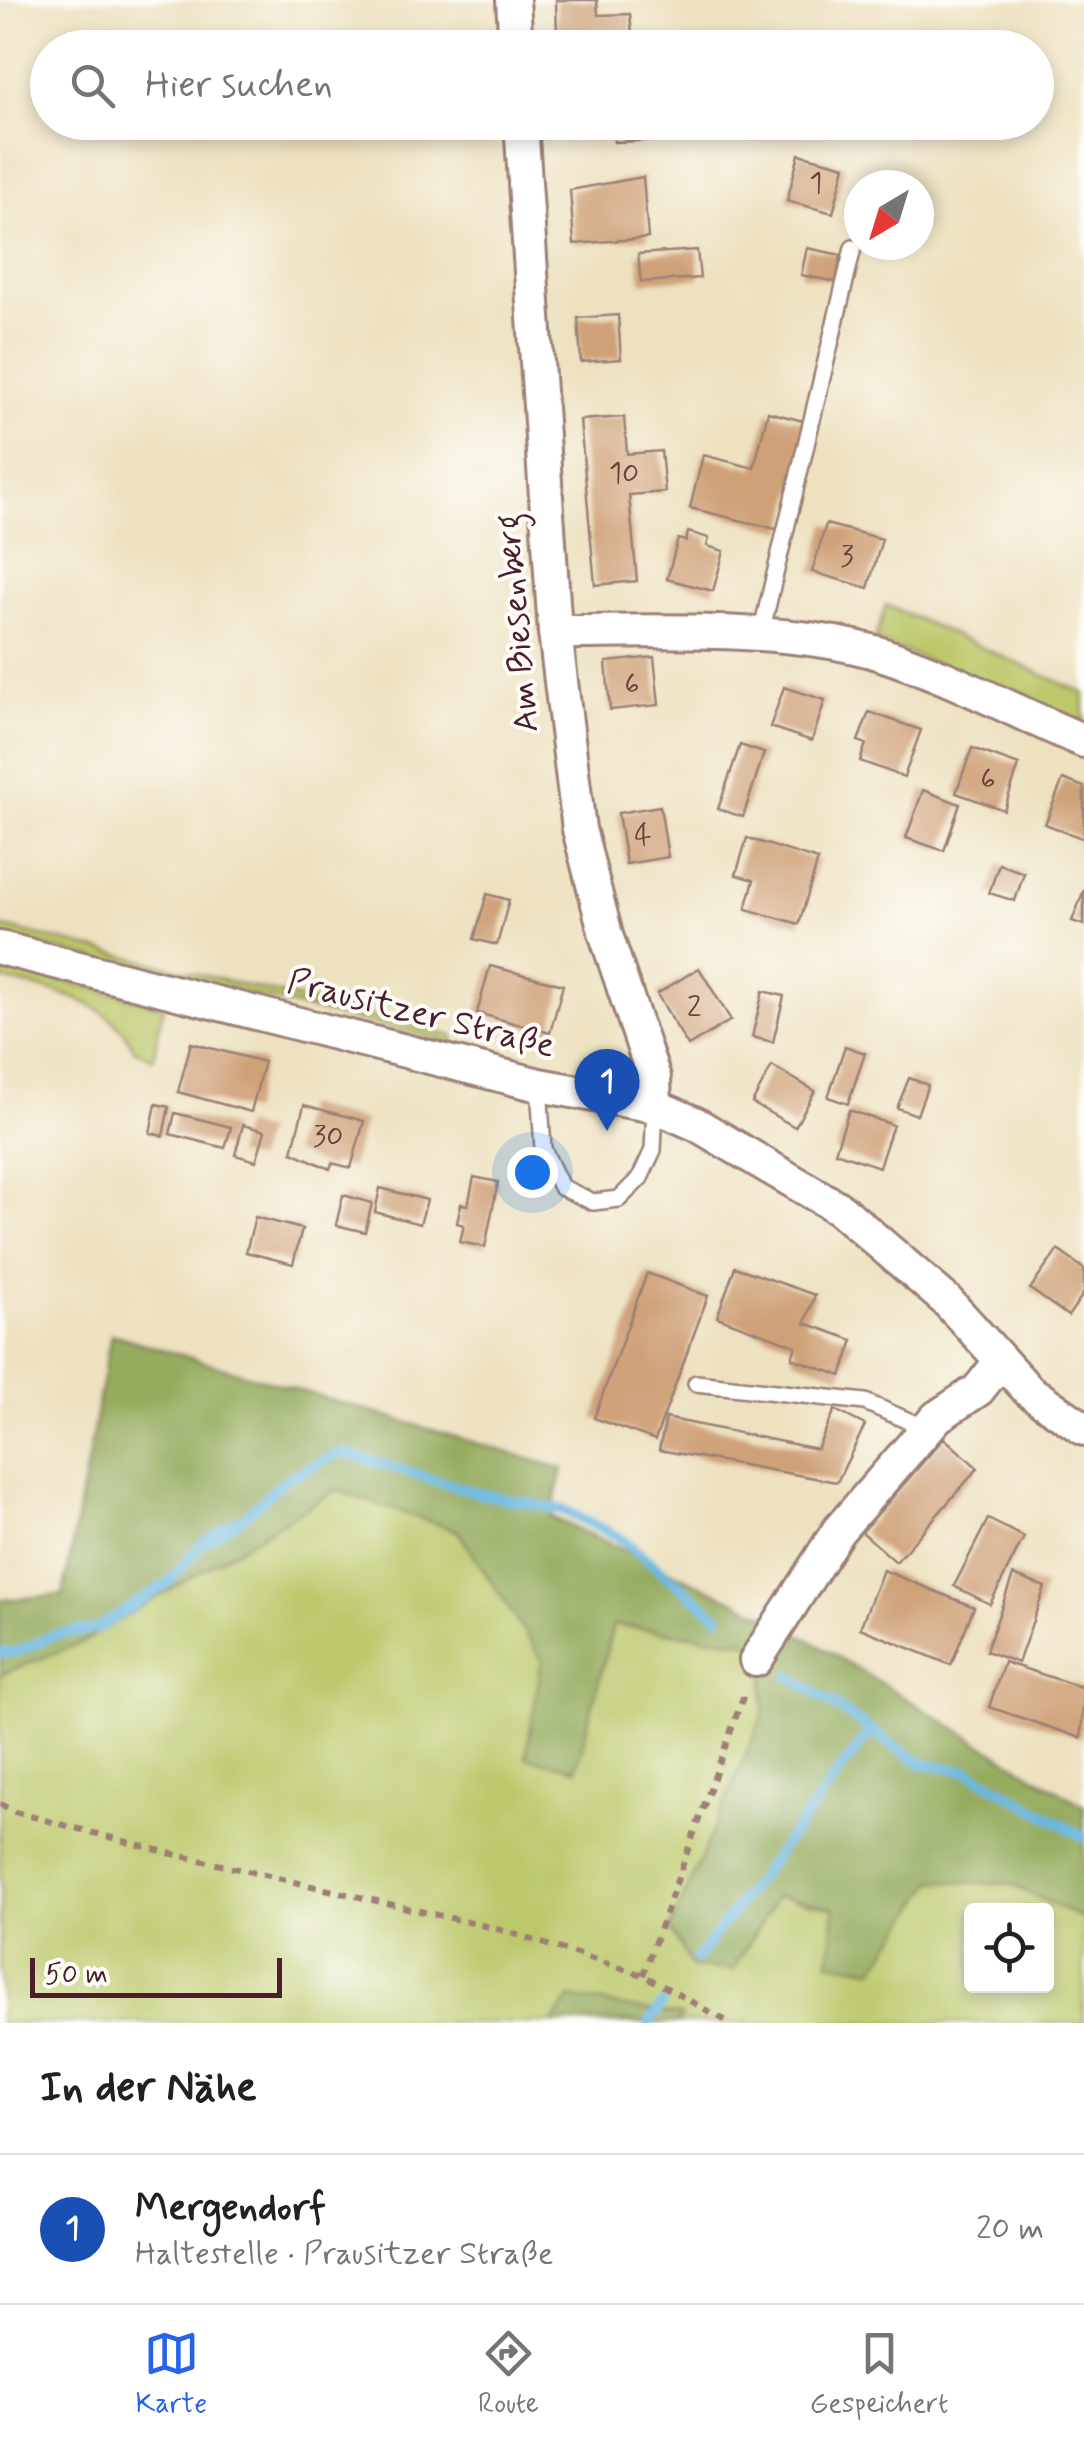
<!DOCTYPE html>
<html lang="de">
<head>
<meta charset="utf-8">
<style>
  :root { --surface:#fff; --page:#f2f2f2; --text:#202124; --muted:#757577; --line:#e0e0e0; --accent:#2563eb }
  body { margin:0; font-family:Mynerve,sans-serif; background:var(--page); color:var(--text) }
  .controls { position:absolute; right:30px; bottom:30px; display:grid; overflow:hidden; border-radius:10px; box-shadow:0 5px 15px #0003 }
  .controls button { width:90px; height:90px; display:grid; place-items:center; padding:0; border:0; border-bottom:2px solid var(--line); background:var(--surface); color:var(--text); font:50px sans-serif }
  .compass { position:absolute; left:844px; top:170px; width:90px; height:90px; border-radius:50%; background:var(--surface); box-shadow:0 5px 15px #0003; rotate:218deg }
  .scale { position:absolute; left:30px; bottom:25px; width:252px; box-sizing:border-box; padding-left:10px; border:5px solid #4a1f2b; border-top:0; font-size:28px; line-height:35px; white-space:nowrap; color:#4a1f2b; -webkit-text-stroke:8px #fdfcf7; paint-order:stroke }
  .you { position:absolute; left:532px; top:1172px; width:35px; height:35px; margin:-25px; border:8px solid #fff; border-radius:50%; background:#1a73e8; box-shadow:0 0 0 15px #1a73e833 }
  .badge { display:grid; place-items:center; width:65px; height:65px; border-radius:50%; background:var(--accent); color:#fff; font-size:32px; font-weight:700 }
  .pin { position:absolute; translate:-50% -82px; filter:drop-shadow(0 2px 5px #0008) }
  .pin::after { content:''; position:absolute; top:52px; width:35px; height:30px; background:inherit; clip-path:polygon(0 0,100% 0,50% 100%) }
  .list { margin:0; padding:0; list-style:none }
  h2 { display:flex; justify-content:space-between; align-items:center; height:130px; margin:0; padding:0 40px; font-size:42px }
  h2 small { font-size:32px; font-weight:400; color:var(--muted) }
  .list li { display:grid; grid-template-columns:65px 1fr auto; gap:30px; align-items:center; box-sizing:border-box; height:150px; padding:0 40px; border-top:2px solid var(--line) }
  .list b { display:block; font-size:38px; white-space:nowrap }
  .list p { margin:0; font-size:32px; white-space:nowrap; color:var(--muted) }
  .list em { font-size:32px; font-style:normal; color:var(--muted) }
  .icon { flex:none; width:55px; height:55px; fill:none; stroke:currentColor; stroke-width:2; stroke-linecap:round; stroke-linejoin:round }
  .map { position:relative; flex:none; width:1084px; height:2023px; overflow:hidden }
  .search { position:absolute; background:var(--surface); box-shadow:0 5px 15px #0003; left:30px; right:30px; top:30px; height:110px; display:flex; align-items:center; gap:25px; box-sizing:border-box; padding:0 35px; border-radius:55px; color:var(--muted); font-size:38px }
  .sheet { height:280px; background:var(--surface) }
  nav { display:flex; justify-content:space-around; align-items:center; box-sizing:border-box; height:140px; border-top:2px solid var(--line); background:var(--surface); font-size:28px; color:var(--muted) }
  nav a { display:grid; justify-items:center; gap:5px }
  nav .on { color:var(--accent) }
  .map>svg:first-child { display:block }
  .green { fill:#bcc86a; stroke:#83744a; stroke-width:2.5; fill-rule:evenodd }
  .forest { fill:#95ac5e; stroke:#706644; stroke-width:2.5 }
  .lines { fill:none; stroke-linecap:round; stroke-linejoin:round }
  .stream { stroke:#67b7e2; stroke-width:10 }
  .building { fill:#cfa178 }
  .service-casing { stroke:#9c8076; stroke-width:20 }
  .minor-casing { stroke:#9c8076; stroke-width:38 }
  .path { stroke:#9c8076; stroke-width:6; stroke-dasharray:8 8; stroke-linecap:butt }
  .service { stroke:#fff; stroke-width:15 }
  .minor { stroke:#fff; stroke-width:32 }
  .labels { text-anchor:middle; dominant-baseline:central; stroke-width:8; stroke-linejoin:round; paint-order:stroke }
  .number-label { font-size:30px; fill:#6b403e }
  .street-label { font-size:35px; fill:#4a1f2b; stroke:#fdfcf7 }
</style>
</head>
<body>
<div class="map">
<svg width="1084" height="2023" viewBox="0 0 1084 2023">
  <rect width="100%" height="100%" fill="#fdfcf7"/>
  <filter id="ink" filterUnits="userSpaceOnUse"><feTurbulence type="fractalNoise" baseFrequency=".01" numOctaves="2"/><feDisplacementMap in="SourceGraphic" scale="20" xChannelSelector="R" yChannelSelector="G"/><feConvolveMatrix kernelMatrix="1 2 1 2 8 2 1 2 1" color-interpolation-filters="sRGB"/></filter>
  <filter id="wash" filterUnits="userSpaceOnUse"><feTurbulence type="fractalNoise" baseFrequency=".0048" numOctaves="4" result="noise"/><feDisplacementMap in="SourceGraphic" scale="40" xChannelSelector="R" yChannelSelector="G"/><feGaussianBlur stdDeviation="2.25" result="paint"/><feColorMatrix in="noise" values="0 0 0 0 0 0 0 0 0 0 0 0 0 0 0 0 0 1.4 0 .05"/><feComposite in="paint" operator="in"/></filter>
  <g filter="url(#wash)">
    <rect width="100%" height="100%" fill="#ede1c0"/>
    <!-- green -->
    <g class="green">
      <path d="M886 605 1084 693V723L875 640Z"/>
      <path d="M0 926 453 1036V1043L0 936Z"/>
      <path d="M0 963 158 1005 163 1008 153 1059 134 1050C111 997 51 992 0 979Z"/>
      <path d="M335 1490 458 1531 543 1659 526 1757 576 1769 613 1625 764 1644V1713L671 1929 733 1970 776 1896 835 1908 934 1881 1010 1884 1084 1919V2023H677L681 2017 571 1999 553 2023H0V1675L83 1641ZM972 1910H1046V1986H972Z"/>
    </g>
    <!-- forest -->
    <g class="forest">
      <path d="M111 1334 563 1469 551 1517 773 1618 1084 1806V1919L1010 1884 934 1881 874 1969 829 1962 835 1908 777 1896 733 1970 692 1967 670 1929 764 1713V1644L613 1625 576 1769 526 1757 542 1659 458 1531 336 1490 83 1642 0 1675V1600L63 1595Z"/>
      <path d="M570 1998H571L682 2016 677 2023H553Z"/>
    </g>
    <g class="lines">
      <!-- stream -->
      <g class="stream">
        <path d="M0 1653 17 1652 53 1635 97 1629 169 1582 201 1544 243 1517 287 1478 342 1452 481 1494 564 1510 619 1537 719 1617"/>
        <path d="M790 1676 922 1764 969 1771 1084 1837"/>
        <path d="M696 1960 870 1732"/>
        <path d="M649 2023 662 2004"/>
      </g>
    </g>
    <g id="blocks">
      <!-- building -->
      <g class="building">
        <path d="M556 0H597L598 15 630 14 632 34 596 36 597 48H563L562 38 557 39Z"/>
        <path d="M563 122H603V128L563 130Z"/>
        <path d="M679 122 680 139 614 142 613 123Z"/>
        <path d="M799 154 845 166 833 213 787 201Z"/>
        <path d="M643 177 648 238 574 244 570 190Z"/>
        <path d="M807 248 841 255 836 282 801 275Z"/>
        <path d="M697 250 700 278 641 282 638 254Z"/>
        <path d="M618 315 621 359 581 362 578 318Z"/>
        <path d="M768 412 811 423 784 531 690 508 703 455 754 468Z"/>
        <path d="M624 417 627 454 661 451 665 492 629 495 637 581 595 585 580 420Z"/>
        <path d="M826 524 882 539 868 588 812 572Z"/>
        <path d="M688 532 709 538 707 546 724 551 713 591 667 579 678 539 686 541Z"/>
        <path d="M654 657 659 705 610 710 606 662Z"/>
        <path d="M784 687 825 700 812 741 770 727Z"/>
        <path d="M869 712 921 730 904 777 860 761 866 744 858 741Z"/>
        <path d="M740 745 764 753 743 817 718 809Z"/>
        <path d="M972 748 1019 765 1004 810 956 793Z"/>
        <path d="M1063 779 1084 787V839L1045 824Z"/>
        <path d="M923 790 960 804 944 851 906 838Z"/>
        <path d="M660 806 668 857 626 864 618 813Z"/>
        <path d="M747 838 818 860 799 924 746 909 754 880 736 875Z"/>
        <path d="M999 864 1024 873 1015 901 989 893Z"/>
        <path d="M1084 890V925L1072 921Z"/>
        <path d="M487 894 509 900 497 945 474 939Z"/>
        <path d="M490 966 563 985 550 1033 477 1013Z"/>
        <path d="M699 968 731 1020 688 1046 657 994Z"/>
        <path d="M763 991 784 996 773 1042 752 1037Z"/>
        <path d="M191 1043 264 1062 251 1112 178 1092Z"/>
        <path d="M845 1046 865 1053 848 1104 828 1097Z"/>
        <path d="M772 1066 815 1091 795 1127 752 1103Z"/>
        <path d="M909 1078 928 1085 917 1115 897 1108Z"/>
        <path d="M156 1104 169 1107 163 1136 150 1133Z"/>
        <path d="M304 1105 364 1121 351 1168 332 1163 330 1169 292 1152Z"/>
        <path d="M849 1110 893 1125 879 1167 835 1152Z"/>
        <path d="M175 1113 231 1127 225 1148 170 1134Z"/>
        <path d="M243 1125 265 1131 256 1161 235 1155Z"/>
        <path d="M474 1177 498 1182 485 1247 460 1242 464 1225 457 1223 461 1204 468 1205Z"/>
        <path d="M380 1188 427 1200 420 1224 375 1212Z"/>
        <path d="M343 1195 372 1203 365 1232 336 1225Z"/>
        <path d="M255 1217 302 1229 293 1264 246 1252Z"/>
        <path d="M1058 1250 1084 1269V1293L1068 1316 1030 1289Z"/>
        <path d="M735 1267 815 1295 805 1323 853 1340 841 1376 792 1358 796 1346 717 1317Z"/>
        <path d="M647 1273 708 1296 655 1440 594 1418Z"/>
        <path d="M835 1410 865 1425 837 1482 659 1450 666 1418 817 1449Z"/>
        <path d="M944 1438 978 1468 896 1562 862 1532Z"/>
        <path d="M988 1519 1024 1537 990 1604 954 1586Z"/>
        <path d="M883 1570 974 1607 951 1665 860 1628Z"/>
        <path d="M1013 1575 1045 1587 1018 1663 986 1651Z"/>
        <path d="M1004 1662 1084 1688 1081 1738 989 1707Z"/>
      </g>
    </g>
  </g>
  <g filter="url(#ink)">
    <use href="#blocks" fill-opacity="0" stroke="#9c8076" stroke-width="2.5"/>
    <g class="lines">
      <!-- service casing -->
      <g class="service-casing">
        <g id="service">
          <path d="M760 637 853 248"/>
          <path d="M539 1085 543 1149 561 1187 593 1202 619 1199 640 1178 653 1150 655 1106"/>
          <path d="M696 1383 865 1402 927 1429"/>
        </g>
      </g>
      <!-- minor casing -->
      <g class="minor-casing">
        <g id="minor">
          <path d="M513 0 516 48"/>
          <path d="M521 122 555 632 579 829 606 935 654 1078 655 1106"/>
          <path d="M555 632C652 632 788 625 881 654 950 676 1017 713 1084 741"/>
          <path d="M0 948 539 1085 655 1106 696 1124 840 1209 947 1301 1029 1391 1084 1429"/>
          <path d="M756 1660 838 1531 937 1417 978 1390 1001 1361"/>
        </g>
      </g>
      <!-- path -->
      <g class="path">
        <path d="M0 1804 15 1812 169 1853 498 1929 643 1975 730 2023"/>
        <path d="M643 1975 746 1689"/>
      </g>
      <!-- service -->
      <use href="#service" class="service"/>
      <!-- minor -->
      <use href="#minor" class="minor"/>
    </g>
  </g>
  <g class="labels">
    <!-- number labels -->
    <g class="number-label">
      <text x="816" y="183">1</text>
      <text x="624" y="473">10</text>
      <text x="847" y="556">3</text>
      <text x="632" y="684">6</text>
      <text x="988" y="779">6</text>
      <text x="643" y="835">4</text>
      <text x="694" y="1007">2</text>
      <text x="328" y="1136">30</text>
    </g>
    <!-- street labels -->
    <g class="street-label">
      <text transform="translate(518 623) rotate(-95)">Am Biesenberg</text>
      <text transform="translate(421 1014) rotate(14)">Prausitzer Straße</text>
    </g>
  </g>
</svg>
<div class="controls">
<button><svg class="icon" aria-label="locate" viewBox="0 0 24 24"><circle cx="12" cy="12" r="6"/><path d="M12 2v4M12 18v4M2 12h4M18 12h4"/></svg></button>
</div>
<svg class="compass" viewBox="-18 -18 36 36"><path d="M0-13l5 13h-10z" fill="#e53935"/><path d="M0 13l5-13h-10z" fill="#757577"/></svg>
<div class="scale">50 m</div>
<div class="you"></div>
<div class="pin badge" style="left:607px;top:1131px;background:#1a4fb4">1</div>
<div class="search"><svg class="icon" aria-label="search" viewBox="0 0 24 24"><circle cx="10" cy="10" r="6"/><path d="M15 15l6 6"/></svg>Hier suchen</div>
</div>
<section class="sheet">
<h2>In der Nähe<small></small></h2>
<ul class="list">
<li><span class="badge" style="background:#1a4fb4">1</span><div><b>Mergendorf</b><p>Haltestelle · Prausitzer Straße</p></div><em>20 m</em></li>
</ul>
</section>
<nav>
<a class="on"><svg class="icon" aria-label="map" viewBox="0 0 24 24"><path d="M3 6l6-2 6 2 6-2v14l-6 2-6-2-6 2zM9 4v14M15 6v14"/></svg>Karte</a>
<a><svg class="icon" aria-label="directions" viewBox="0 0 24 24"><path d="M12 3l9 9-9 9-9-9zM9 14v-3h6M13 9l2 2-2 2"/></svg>Route</a>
<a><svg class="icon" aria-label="saved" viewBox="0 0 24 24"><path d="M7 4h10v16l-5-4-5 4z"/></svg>Gespeichert</a>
</nav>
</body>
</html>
